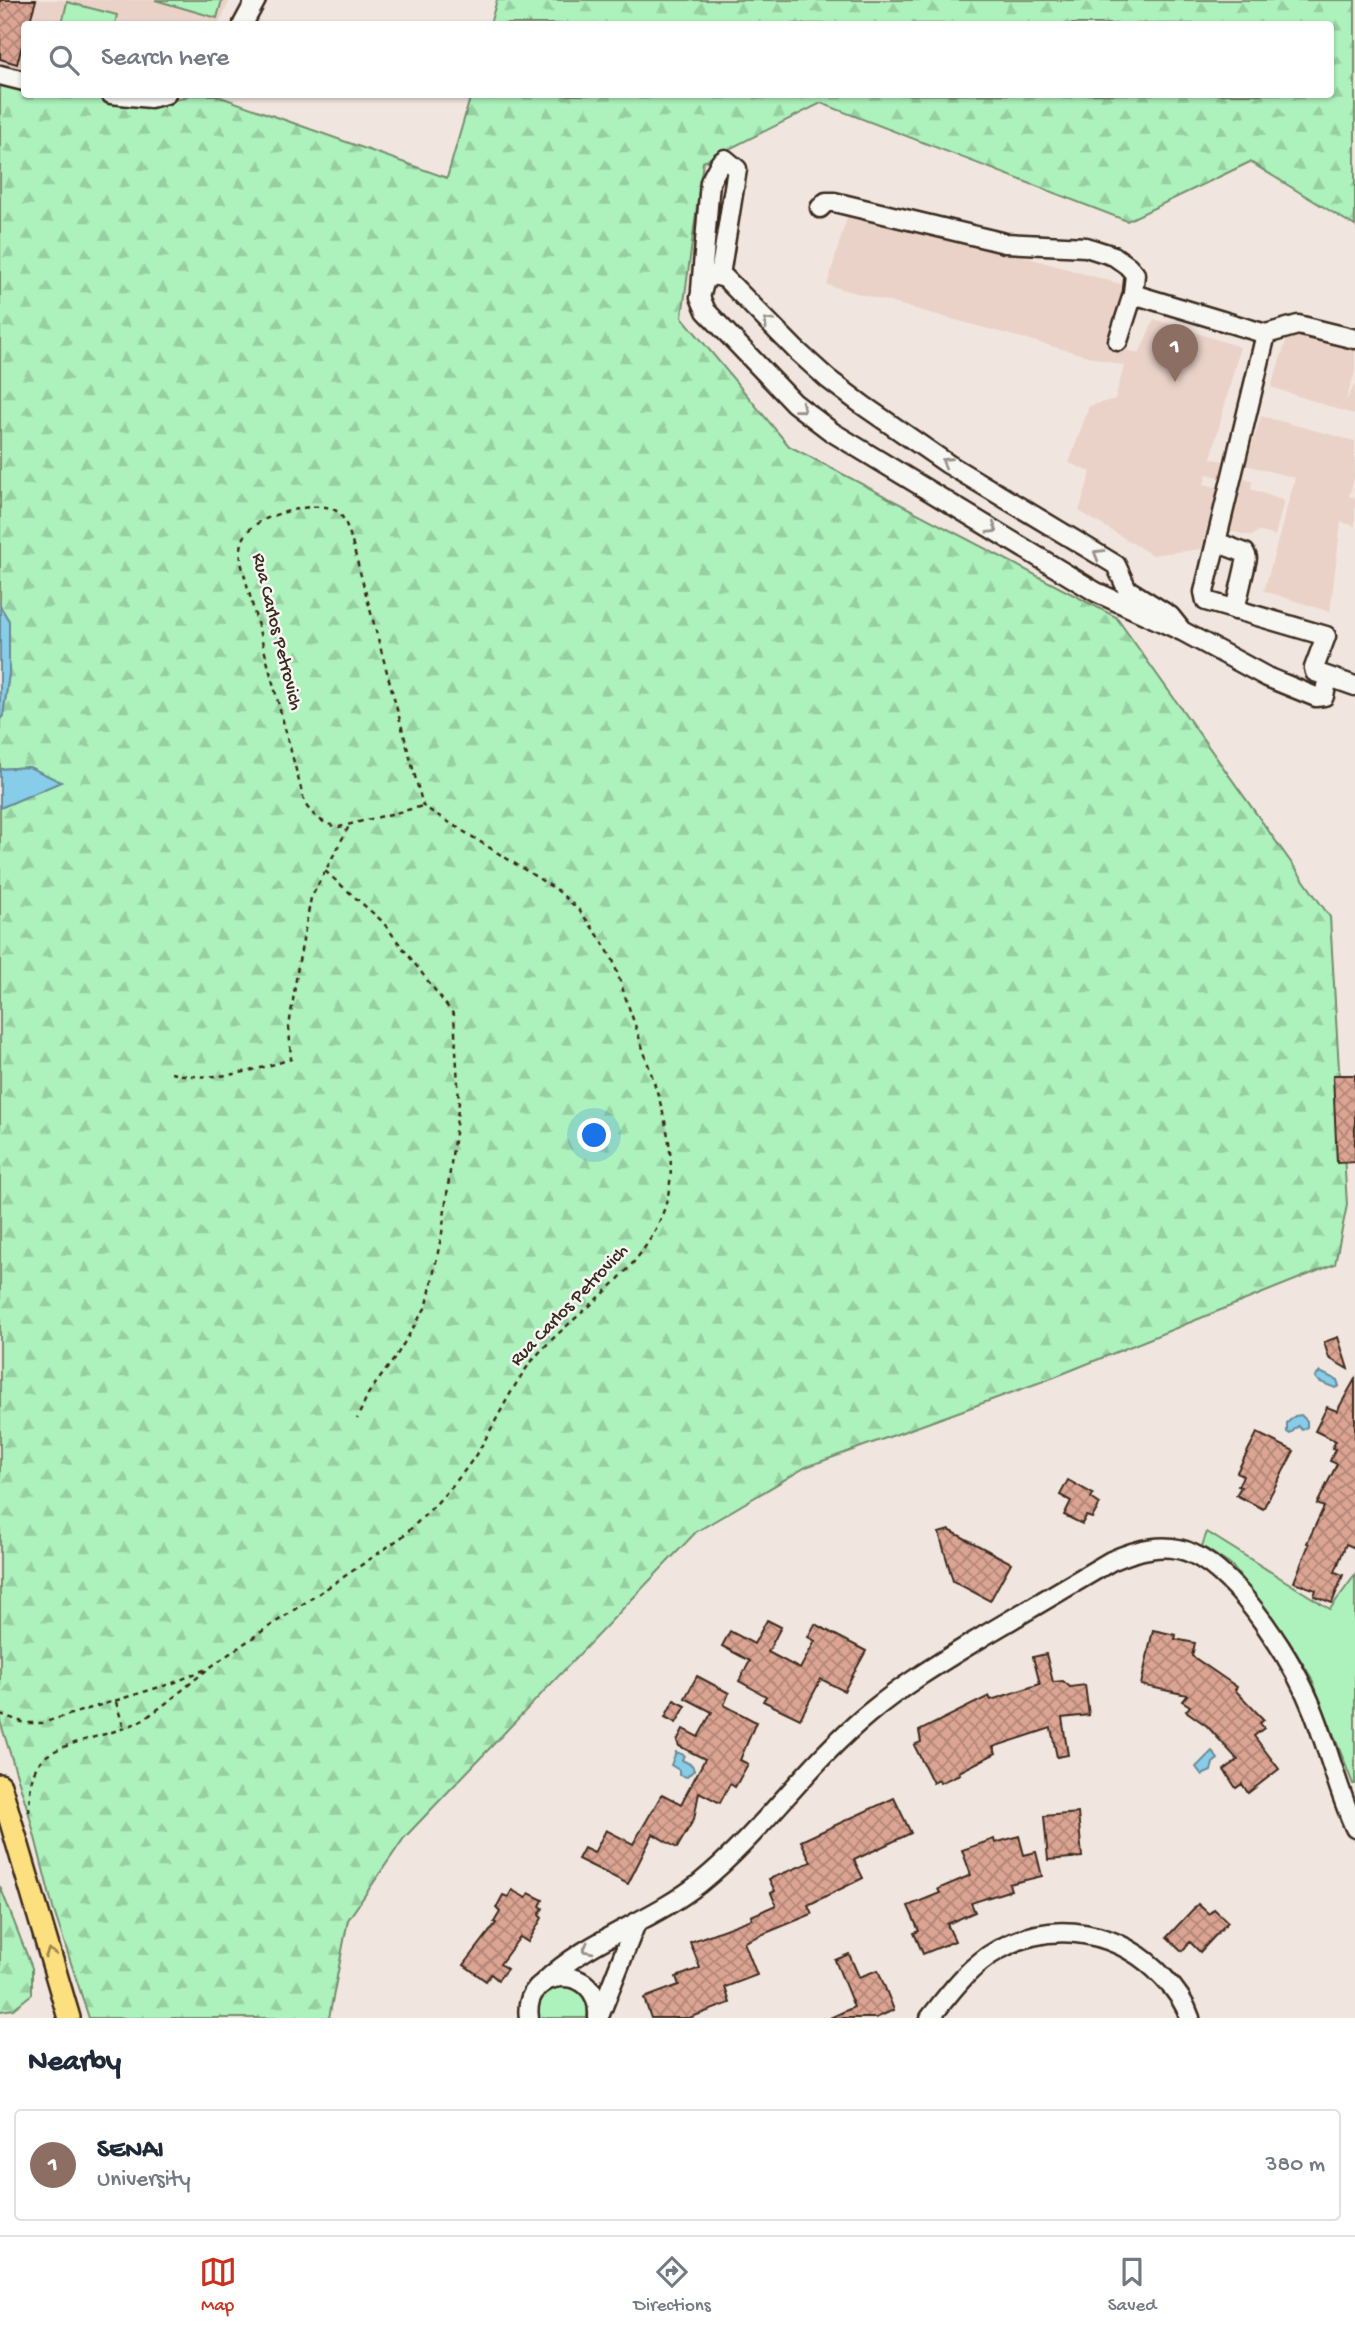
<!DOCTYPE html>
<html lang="en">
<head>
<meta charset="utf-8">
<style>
  :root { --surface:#fff; --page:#f6f6f7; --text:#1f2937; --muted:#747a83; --line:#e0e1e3; --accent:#c8321e }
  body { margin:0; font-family:"Gochi Hand",sans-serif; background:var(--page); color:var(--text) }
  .you { position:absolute; left:595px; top:1136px; width:24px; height:24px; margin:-18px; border:5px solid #fff; border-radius:50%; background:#1a73e8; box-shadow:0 0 0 10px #1a73e833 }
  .badge { display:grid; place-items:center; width:46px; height:46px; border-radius:50%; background:var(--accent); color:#fff; font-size:23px; font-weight:700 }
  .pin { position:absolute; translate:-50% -58px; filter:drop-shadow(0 2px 4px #0008) }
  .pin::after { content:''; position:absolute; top:37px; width:24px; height:21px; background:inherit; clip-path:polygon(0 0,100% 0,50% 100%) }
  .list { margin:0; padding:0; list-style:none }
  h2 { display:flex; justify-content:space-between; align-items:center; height:91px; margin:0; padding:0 28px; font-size:30px }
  h2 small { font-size:23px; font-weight:400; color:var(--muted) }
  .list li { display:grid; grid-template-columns:46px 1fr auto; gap:21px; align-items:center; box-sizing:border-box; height:112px; margin:0 14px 14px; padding:0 14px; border:2px solid var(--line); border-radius:7px }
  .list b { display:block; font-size:26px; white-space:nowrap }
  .list p { margin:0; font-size:23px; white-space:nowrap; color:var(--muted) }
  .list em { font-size:23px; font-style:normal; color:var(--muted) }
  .icon { flex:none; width:38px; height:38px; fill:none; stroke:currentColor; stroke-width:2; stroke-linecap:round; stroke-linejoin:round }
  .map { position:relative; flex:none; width:1355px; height:2018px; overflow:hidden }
  .search { position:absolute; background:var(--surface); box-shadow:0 2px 5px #0004; left:21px; right:21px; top:21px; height:77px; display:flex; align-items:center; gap:18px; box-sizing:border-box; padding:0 24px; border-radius:7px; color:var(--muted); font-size:26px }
  .sheet { height:217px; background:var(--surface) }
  nav { display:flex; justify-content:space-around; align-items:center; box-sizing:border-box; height:98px; border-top:2px solid var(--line); background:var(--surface); font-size:19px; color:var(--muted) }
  nav a { display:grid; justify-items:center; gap:4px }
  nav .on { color:var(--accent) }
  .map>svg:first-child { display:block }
  .built { fill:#ead2c8 }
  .forest { fill:url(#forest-firs); stroke:#748e6d; stroke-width:2 }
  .green { fill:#adf1bc; stroke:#748e6d; stroke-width:2 }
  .water { fill:#87cce8; stroke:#698b97; stroke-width:2 }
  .building { fill:url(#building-cross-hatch); stroke:#3b2a1e; stroke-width:2 }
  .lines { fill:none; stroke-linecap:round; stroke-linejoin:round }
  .minor-casing { stroke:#3b2a1e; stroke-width:23 }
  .major-casing { stroke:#3b2a1e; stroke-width:26 }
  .path { stroke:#3b2a1e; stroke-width:2.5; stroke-dasharray:5 5; stroke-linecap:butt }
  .minor { stroke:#f6f6f2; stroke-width:18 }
  .major { stroke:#fce080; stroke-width:21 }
  .oneway { stroke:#989088 }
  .oneway2 { stroke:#9c854f }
  .labels { text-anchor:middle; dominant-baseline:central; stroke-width:5; stroke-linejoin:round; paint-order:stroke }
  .street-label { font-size:19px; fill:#3b2a1e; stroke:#f6f6f2 }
</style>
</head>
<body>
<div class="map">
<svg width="1355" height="2018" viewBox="0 0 1355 2018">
  <defs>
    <pattern id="forest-firs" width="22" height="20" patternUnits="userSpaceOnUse" patternTransform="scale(1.75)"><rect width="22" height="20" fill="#adf1bc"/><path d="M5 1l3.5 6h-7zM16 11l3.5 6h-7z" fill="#96cfa1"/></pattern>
    <pattern id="building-cross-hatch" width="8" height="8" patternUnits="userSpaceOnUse" patternTransform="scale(1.75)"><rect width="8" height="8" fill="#dba493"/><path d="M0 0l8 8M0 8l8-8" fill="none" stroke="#b38677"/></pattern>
  </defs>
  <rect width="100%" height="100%" fill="#f1e6df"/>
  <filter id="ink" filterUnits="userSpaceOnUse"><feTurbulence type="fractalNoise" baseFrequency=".0143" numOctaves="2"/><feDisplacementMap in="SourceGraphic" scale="14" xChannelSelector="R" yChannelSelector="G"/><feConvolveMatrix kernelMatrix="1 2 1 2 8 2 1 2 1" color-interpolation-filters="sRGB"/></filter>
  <g filter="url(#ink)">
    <!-- built -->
    <g class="built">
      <path d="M0 0H230L219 24H24V73L0 67Z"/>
      <path d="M850 207 1127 286 1109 342 1125 349 1139 354 1154 319 1240 347 1211 458 1237 465 1236 475 1252 481 1251 489 1284 501 1275 536 1258 531 1252 536 1225 530 1241 483 1207 474 1204 484 1224 489 1206 531 1202 549 1152 555 1079 511 1091 472 1069 463 1089 406 1115 399 1124 366 827 285Z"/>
      <path d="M1290 329 1355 345V372L1345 403 1355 384V415L1271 387Z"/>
      <path d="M1261 416 1355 441V476L1349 496 1355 498V526L1341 522 1330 612 1264 591 1295 478 1246 465Z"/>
    </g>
    <!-- forest -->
    <g class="forest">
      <path d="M497 0H1355V226L1250 162 1127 221 821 103 703 162 682 317 789 446 1116 617 1330 917 1347 1205 1335 1264 1052 1378 806 1467 696 1532 404 1838 348 1920 329 2018H89L53 1908 29 1814 0 1721V808L60 782 29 767 0 769V719L3 716 9 673V621L0 606V81L24 84V94L92 95 160 105 189 95H215L447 178 471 95 1330 94V24H490Z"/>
      <path d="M0 1886 32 1968V1994L13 2009 0 2011Z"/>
    </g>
    <!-- green -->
    <g class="green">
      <path d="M155 0H222L217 18Z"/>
      <path d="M67 2 117 15 115 24H62Z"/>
      <path d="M1207 1532 1330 1609 1355 1575V1784H1353L1311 1677 1289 1641 1232 1566 1202 1546Z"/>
      <path d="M567 1986C582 1992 590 2001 587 2018H538C536 1997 547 1988 567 1986Z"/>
    </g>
    <!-- water -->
    <g class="water">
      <path d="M0 606 9 621V673L3 716 0 719Z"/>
      <path d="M29 767 61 782 0 808V769Z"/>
      <path d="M1320 1372 1337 1380 1339 1386 1335 1388 1318 1381 1315 1377Z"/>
      <path d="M1301 1415 1307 1421V1427L1302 1430 1298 1426 1290 1434 1287 1432V1423L1295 1416Z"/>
      <path d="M1212 1751 1218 1759 1213 1763 1211 1771 1202 1775 1196 1767Z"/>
      <path d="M676 1752 684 1755 682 1760 692 1765 694 1770 687 1777 679 1775V1770L671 1765Z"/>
    </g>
    <!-- building -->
    <g class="building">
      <path d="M0 0H36L29 24H24V39L17 64 0 59Z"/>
      <path d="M1333 1075H1355V1162L1337 1163Z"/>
      <path d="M1338 1337 1348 1369 1329 1358 1324 1342Z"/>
      <path d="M1355 1379V1548L1346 1544 1335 1572 1343 1575 1332 1603 1314 1596 1316 1590 1294 1582 1309 1544 1307 1543 1324 1507 1317 1504 1337 1464 1330 1461 1335 1449 1332 1448 1336 1441 1315 1431 1327 1407 1337 1411Z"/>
      <path d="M1257 1433 1294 1451 1263 1509 1236 1495 1241 1487 1238 1486 1243 1476 1237 1472Z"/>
      <path d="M1068 1480 1093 1494 1091 1498 1100 1504 1092 1518 1086 1516 1082 1524 1064 1515 1071 1501 1060 1495Z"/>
      <path d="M949 1530 1011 1563 990 1601 953 1581 939 1533Z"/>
      <path d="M767 1620 781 1627 768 1652 800 1669 815 1641 808 1637 815 1624 866 1651 844 1691 821 1679 800 1719 763 1701 766 1696 739 1681 750 1661 722 1646 730 1631 754 1644Z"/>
      <path d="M1153 1630 1176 1635 1175 1639 1195 1643 1192 1656 1237 1687 1235 1690 1264 1720 1260 1723 1264 1728 1254 1736 1279 1769 1248 1793 1242 1784 1236 1788 1224 1770 1238 1760 1207 1726 1186 1711 1190 1706 1182 1701 1187 1695 1141 1685Z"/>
      <path d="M1046 1654 1053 1682 1063 1681 1070 1687 1085 1685 1089 1715 1062 1718 1068 1755 1057 1757 1051 1728 993 1747 996 1753 959 1772 960 1774 940 1783 939 1780 933 1783 914 1745 921 1742 919 1731 989 1696 991 1700 1040 1684 1033 1657Z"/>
      <path d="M697 1676 729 1693 724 1705 756 1722 740 1760 748 1764 735 1787 730 1784 720 1803 699 1792 694 1819 677 1848 653 1834 628 1884 578 1859 584 1848 594 1853 606 1830 633 1844 662 1794 681 1804 705 1759 679 1746 677 1741 683 1729 698 1737 712 1712 685 1698Z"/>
      <path d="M674 1700 686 1706 676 1723 665 1717Z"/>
      <path d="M894 1798 911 1833 854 1860 863 1878 808 1905 812 1914 744 1942 757 1975 725 1987 730 2003 689 2018H651L644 1998 679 1985 676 1977 700 1968 690 1942 752 1919 751 1916 776 1905 771 1893 775 1891 769 1879 811 1862 801 1841Z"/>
      <path d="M1078 1813 1082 1857 1048 1860 1044 1816Z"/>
      <path d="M1019 1836 1024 1855 1036 1852 1042 1876 1009 1884 1011 1890 971 1903 975 1912 947 1924 955 1941 923 1954 914 1933 919 1931 908 1906 940 1893 938 1889 971 1875 962 1850 994 1839 995 1843Z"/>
      <path d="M512 1890 526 1898 529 1893 543 1900 540 1906 543 1908 539 1915 542 1918 528 1942 520 1937 500 1964 507 1969 498 1980 491 1974 486 1981 464 1965 496 1923 494 1922 500 1912 496 1908 503 1895 508 1897Z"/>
      <path d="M1198 1904 1209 1914 1214 1909 1228 1922 1200 1952 1190 1942 1182 1951 1167 1937Z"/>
      <path d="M849 1954 859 1977 878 1970 894 2010 876 2018H830L854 2007 835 1960Z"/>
    </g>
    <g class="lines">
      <!-- minor casing -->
      <g class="minor-casing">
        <g id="minor">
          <path d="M243 24 256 0"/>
          <path d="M0 75 24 81"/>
          <path d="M111 94 150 98 166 94"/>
          <path d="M820 208 826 202H834L1005 243 1086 247 1114 256 1128 266 1135 274 1133 294"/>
          <path d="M701 290 710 182 720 163 725 159 737 169 720 275"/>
          <path d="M1355 339 1298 325 1266 334 1204 592 1206 601 1326 636 1314 668 1315 672 1355 686"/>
          <path d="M1118 341 1133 294 1266 334"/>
          <path d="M1216 542 1245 553 1247 558 1235 610"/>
          <path d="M1182 631 1170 616 1127 589 1116 565 948 464 864 406 828 379 796 350 725 278 714 275 705 280 700 297 706 311 794 403 832 432 1096 592 1182 631 1267 677 1316 697 1324 696 1328 678"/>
          <path d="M543 1983C588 1939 651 1922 700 1883 762 1833 806 1765 868 1714 905 1683 946 1659 987 1634 1028 1610 1070 1585 1111 1561 1136 1550 1166 1541 1193 1554 1241 1577 1295 1664 1314 1713 1329 1751 1338 1791 1355 1828"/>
          <path d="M600 2014 636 1923"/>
          <path d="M529 2018C521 1966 602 1961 598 2018"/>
          <path d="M930 2018C950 1993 969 1966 998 1950 1054 1918 1121 1931 1164 1978 1175 1989 1185 2003 1190 2018"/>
        </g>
      </g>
      <!-- major casing -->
      <g class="major-casing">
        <path id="major" d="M0 1785 69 2018"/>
      </g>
      <!-- path -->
      <g class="path">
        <path d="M325 871 382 921 454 1015 459 1102 442 1233 427 1305 395 1358 368 1394 357 1419"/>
        <path d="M171 1073C216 1082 249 1072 291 1059L289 1027 298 966 311 898 349 826"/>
        <path d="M116 1702 124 1729"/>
        <path d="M0 1714 25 1723H42L173 1683 206 1669"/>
        <path d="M29 1812C30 1795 29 1774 41 1761 58 1741 114 1736 140 1721 166 1706 188 1684 212 1666 275 1621 340 1581 403 1536 431 1510 456 1485 477 1453 495 1425 508 1393 528 1366 556 1330 594 1306 624 1273 690 1202 675 1144 647 1061 636 1027 624 994 613 960L600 938 579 910 557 890 423 806 349 531C345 522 342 513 333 509 315 501 262 515 249 530 241 539 240 550 241 562L305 804C314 817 323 824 339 827L423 806"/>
      </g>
      <!-- minor -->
      <use href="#minor" class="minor"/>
      <!-- major -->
      <use href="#major" class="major"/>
    </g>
    <!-- one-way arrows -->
    <defs><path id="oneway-chevron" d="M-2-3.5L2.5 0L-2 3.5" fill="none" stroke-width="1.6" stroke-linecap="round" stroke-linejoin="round" transform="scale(1.75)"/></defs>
    <g class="oneway">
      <use href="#oneway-chevron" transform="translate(768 322) rotate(-134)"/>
      <use href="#oneway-chevron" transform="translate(801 408) rotate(39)"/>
      <use href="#oneway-chevron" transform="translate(946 462) rotate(-148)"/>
      <use href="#oneway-chevron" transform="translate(993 529) rotate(32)"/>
      <use href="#oneway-chevron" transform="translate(1098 554) rotate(-149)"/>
      <use href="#oneway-chevron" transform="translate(587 1949) rotate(152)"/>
    </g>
    <use class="oneway2" href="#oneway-chevron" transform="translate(50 1953) rotate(-106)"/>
  </g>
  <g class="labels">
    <!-- street labels -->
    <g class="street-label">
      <text transform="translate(276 632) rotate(76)">Rua Carlos Petrovich</text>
      <text transform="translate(570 1306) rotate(-46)">Rua Carlos Petrovich</text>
    </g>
  </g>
</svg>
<div class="you"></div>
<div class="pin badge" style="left:1175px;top:382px;background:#8d6e63">1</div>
<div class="search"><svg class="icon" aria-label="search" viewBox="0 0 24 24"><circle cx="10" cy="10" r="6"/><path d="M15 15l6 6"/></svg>Search here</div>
</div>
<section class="sheet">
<h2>Nearby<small></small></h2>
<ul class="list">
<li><span class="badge" style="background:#8d6e63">1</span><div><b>SENAI</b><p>University</p></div><em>380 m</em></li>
</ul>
</section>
<nav>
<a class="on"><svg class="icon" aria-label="map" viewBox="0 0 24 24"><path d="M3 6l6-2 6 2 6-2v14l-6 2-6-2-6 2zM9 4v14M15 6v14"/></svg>Map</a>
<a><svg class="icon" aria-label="directions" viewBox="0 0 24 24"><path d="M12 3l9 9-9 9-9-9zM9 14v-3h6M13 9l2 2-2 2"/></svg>Directions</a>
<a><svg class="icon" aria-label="saved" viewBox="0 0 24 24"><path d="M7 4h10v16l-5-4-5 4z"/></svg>Saved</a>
</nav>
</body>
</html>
